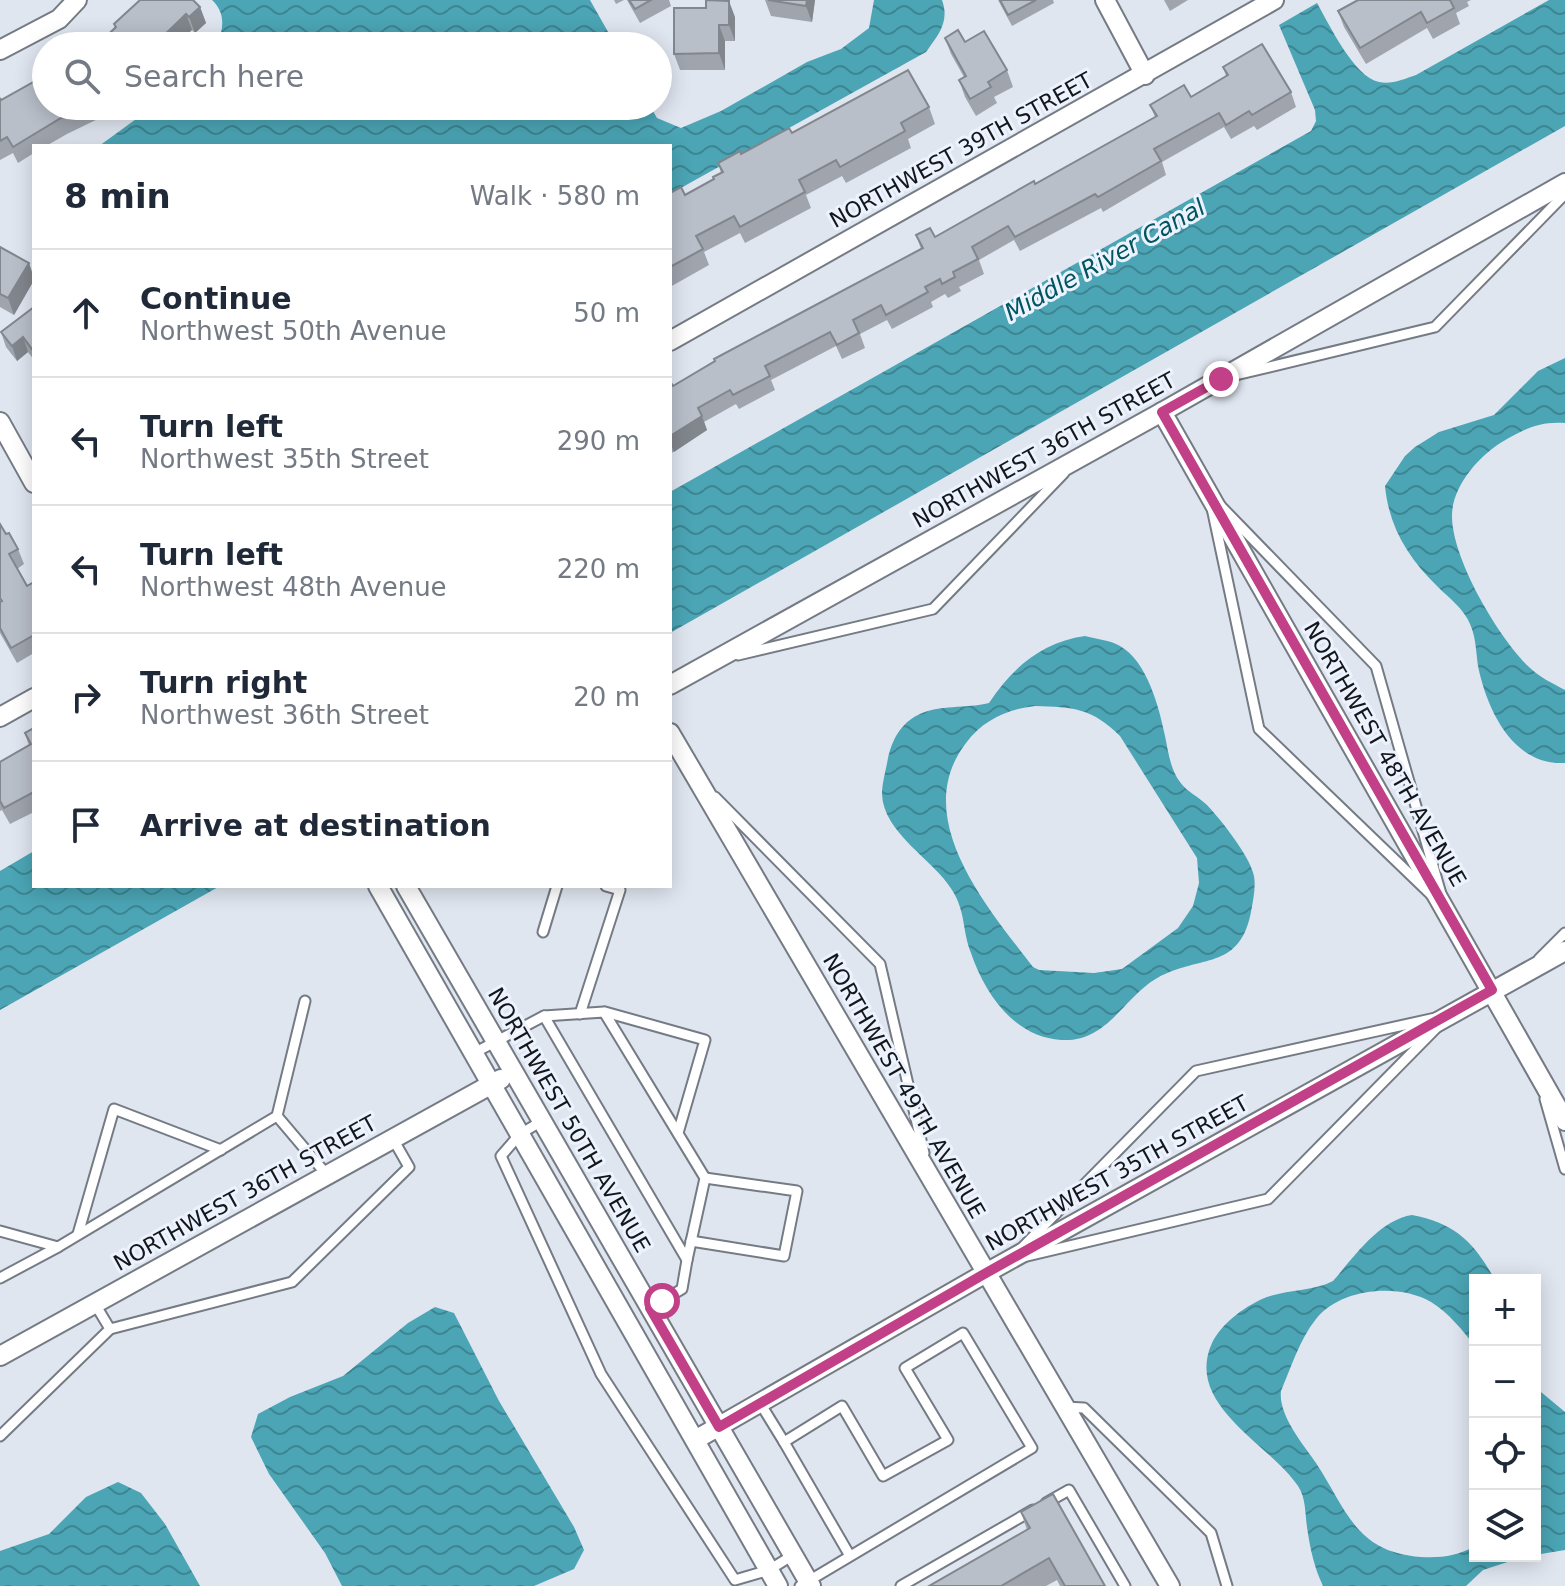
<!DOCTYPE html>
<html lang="en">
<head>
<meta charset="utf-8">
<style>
  :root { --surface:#fff; --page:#f2f2f3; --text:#1f2937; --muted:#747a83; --line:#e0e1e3 }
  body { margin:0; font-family:"DejaVu Sans",sans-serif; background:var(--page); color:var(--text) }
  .controls { position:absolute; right:24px; bottom:24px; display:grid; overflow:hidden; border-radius:0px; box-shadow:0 4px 20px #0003 }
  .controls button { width:72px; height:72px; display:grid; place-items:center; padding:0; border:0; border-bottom:2px solid var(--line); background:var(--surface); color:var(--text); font:40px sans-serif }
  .stop { position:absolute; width:24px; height:24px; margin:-18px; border:6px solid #c24087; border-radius:50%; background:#fff }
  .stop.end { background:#c24087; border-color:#fff; box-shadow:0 2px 8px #0008 }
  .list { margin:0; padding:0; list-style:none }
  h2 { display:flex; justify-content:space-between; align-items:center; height:104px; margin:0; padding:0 32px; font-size:34px }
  h2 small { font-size:26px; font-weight:400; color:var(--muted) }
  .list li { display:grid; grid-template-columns:52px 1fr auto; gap:24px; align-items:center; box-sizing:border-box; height:128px; padding:0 32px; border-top:2px solid var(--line) }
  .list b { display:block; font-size:30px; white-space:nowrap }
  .list p { margin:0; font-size:26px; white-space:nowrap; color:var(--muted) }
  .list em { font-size:26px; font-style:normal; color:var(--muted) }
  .icon { flex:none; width:44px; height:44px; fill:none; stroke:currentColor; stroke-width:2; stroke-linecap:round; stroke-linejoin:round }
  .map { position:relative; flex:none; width:1565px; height:1586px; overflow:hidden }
  .search { position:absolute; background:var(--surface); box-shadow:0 4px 20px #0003; left:32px; top:32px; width:640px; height:88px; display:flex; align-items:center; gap:20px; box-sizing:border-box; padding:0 28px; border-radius:44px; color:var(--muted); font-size:30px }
  .panel { position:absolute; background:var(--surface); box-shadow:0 4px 20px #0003; left:32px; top:144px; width:640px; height:744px; border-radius:0px }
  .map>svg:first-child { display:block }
  .water { fill:url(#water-waves); fill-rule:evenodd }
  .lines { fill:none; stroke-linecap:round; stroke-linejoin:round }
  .lane-casing { stroke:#757b84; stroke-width:13 }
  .street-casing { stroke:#757b84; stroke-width:22 }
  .lane { stroke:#fff; stroke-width:9 }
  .street { stroke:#fff; stroke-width:18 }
  .wall { fill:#9fa4ad }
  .shaded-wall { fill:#82868d }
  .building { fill:#b9bfc9; stroke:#82868d; stroke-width:2 }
  .route { stroke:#c24087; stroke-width:10 }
  .labels { text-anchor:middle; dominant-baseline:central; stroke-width:6; stroke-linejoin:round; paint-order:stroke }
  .street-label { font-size:22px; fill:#14171a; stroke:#edf3fe }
  .water-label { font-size:24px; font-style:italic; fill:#015560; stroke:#edf3fe }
</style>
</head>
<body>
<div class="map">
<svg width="1565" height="1586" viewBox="0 0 1565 1586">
  <defs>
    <pattern id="water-waves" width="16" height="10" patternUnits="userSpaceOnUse" patternTransform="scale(2)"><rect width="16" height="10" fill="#4ba5b5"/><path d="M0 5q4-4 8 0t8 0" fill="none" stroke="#3d8592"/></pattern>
  </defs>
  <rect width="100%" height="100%" fill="#e0e6f0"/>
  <!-- water -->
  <g class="water">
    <path d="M212 0H590L616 46H216C224 30 226 13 212 0Z"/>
    <path d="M874 0H942C950 22 938 35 926 52L670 194V146H99L154 106H650L657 118 681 128 721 111 807 62 841 49 869 28Z"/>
    <path d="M1549 0H1565V126L670 633V492L1311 131 1316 121 1315 110 1279 25 1317 3C1329 24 1354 77 1379 82 1391 85 1404 79 1416 75Z"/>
    <path d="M1565 358V423C1540 421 1524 429 1502 442 1479 456 1452 486 1452 516 1452 559 1498 637 1529 667 1539 677 1552 683 1565 690V763C1513 766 1487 710 1478 666 1476 653 1476 637 1470 624 1464 609 1449 598 1438 587 1408 558 1389 527 1385 486L1405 456 1415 447 1439 432 1494 415 1538 371Z"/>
    <path d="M1085 636C1096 639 1110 640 1120 646 1147 661 1159 707 1165 736 1168 750 1170 769 1180 782 1187 792 1199 797 1207 805 1221 820 1250 856 1254 876 1256 887 1253 901 1251 912 1240 968 1204 956 1165 974 1125 991 1111 1043 1061 1040 1014 1037 985 994 971 953 962 930 966 912 952 890 934 860 883 833 882 794 882 783 886 770 888 758 892 740 901 723 918 715 940 704 965 709 989 703 1012 668 1042 642 1085 636ZM1035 706C1073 707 1092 708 1120 736L1197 858 1199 883 1193 906 1178 928 1122 969 1094 973 1039 970 1033 967C987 907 909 817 966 743 983 720 1008 709 1035 706Z"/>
    <path d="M34 851V886H220L0 1010V871Z"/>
    <path d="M1412 1215C1455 1223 1474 1242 1495 1280H1475V1346C1463 1331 1448 1312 1431 1302 1398 1283 1341 1288 1316 1319 1300 1339 1291 1367 1281 1391 1278 1415 1303 1444 1316 1463 1347 1510 1355 1552 1421 1557 1441 1558 1458 1556 1475 1546V1556H1526L1483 1570 1466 1586H1323C1314 1567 1310 1548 1307 1527 1305 1513 1306 1498 1298 1486 1269 1443 1184 1405 1212 1343 1222 1323 1243 1308 1262 1299 1285 1289 1312 1292 1333 1281 1354 1257 1379 1220 1412 1215Z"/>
    <path d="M435 1307 454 1313 499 1401 574 1527 584 1550 574 1569 534 1586H342L325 1553 269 1474 251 1437 258 1414 290 1397 343 1376 408 1323Z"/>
    <path d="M1535 1387 1565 1412V1550L1535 1555Z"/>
    <path d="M118 1482 141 1493 165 1524 200 1586H0V1551L49 1534 86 1497Z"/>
  </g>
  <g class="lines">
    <!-- lane casing -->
    <g class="lane-casing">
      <g id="lane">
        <path d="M1240 374 1435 327 1565 194"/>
        <path d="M1209 494 1376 666 1445 908 1259 729Z"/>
        <path d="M738 655 933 609 1064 473"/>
        <path d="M715 797 880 964 924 1153"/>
        <path d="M543 932 557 886"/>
        <path d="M1539 959 1565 933"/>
        <path d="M605 1012 705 1040 678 1133"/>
        <path d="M580 1014 620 890 606 886"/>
        <path d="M1449 1015 1268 1199 1010 1260 1196 1071Z"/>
        <path d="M544 1016 604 1012 705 1178 687 1260"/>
        <path d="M474 1053 544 1016 687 1260 682 1289 650 1308"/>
        <path d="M1545 1099 1565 1169"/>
        <path d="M277 1116 327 1175"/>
        <path d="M542 1121 520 1134 501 1156 601 1374 735 1580 769 1570 793 1555"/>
        <path d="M0 1231 58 1247 277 1116 305 1001"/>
        <path d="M78 1234 114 1109 221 1150"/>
        <path d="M691 1241 784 1256 797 1191 705 1178"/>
        <path d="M0 1278 58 1247"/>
        <path d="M110 1329 292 1282 409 1167 393 1139"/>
        <path d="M760 1403 784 1442"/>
        <path d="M1065 1407 1084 1408 1211 1533 1227 1586"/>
        <path d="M0 1436 110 1329 95 1304"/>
        <path d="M1046 1503 1069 1490 1125 1586"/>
        <path d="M800 1586 1032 1448 963 1333 905 1368 948 1440 883 1476 842 1406 784 1442 850 1556"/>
        <path d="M901 1586 1033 1510"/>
      </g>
    </g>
    <!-- street casing -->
    <g class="street-casing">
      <g id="street">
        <path d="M1105 0 1145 75"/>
        <path d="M0 50 59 19 77 0"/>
        <path d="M670 341 1274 0"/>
        <path d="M1162 412 1565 1121"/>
        <path d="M0 422 34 483"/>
        <path d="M670 685 1162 412 1565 183"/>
        <path d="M0 717 34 698"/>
        <path d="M670 733 1170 1586"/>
        <path d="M378 886 778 1586"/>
        <path d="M406 886 811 1586"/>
        <path d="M0 1356 501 1079"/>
        <path d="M695 1440 986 1273 1565 951"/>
      </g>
    </g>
    <!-- lane -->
    <use href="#lane" class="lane"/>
    <!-- street -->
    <use href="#street" class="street"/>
  </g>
  <!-- wall -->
  <g class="wall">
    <path d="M614 0H624L616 4Z"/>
    <path d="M627 0H669L671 6 640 23Z"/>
    <path d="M765 0H815L812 22 771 16Z"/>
    <path d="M998 0H1053L1054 3 1012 26Z"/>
    <path d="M1164 0H1188L1170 11Z"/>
    <path d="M1358 0H1471L1467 2 1469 6 1456 13 1460 24 1433 39 1427 28 1366 64 1344 27 1338 11Z"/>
    <path d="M200 7 206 23 195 33 192 30 115 28 114 24Z"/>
    <path d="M674 8 735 17V41H725V70H680L674 54Z"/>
    <path d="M945 38 1007 70 1013 87 994 97 997 103 976 116 965 97 959 80 964 77 951 54Z"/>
    <path d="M1223 67 1291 92 1296 107 1257 130 1254 126 1231 139 1224 127 1162 162 1166 175 1103 212 1101 208 1020 251 1014 240 979 260 984 274 959 287 961 291 948 298 945 294 931 302 933 307 892 329 887 320 860 334 865 348 842 359 836 346 771 380 775 390 739 409 736 404 704 422 707 430 670 454V381L673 386 921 249 916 235 935 237 1089 155 1155 117 1150 105 1191 97 1226 76Z"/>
    <path d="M0 98 1 100 46 106H103L106 115 67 134 46 146H34V153L18 163 13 153 0 160Z"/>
    <path d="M929 107 935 124 908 139 911 148 846 183 842 176 806 195 811 208 745 243 740 233 704 252 709 265 670 287V193L685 195 713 179 721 173 718 163 792 133Z"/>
    <path d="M0 247 29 263 34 277V280L14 315 0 307Z"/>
    <path d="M34 307V360L28 352 17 361 6 347 1 332Z"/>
    <path d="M0 524 6 534 18 549 24 564 17 569 27 586 34 582V653L17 663 0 633Z"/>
    <path d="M34 728V812L10 824 2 810 0 811V762L29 746 25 733Z"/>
    <path d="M1021 1512 1105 1586H1060L1057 1580 1046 1586H929L1027 1530Z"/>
  </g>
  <!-- shaded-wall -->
  <g class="shaded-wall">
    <path d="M807 0H815L812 22 806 6Z"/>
    <path d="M729 1 735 17V41L729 25Z"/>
    <path d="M200 7 206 23 195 33 189 17Z"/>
    <path d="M186 14 192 30 175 46H153Z"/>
    <path d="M719 25 725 41V70L719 53Z"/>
    <path d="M29 263 34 280 14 315 8 298Z"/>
    <path d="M23 337 28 352 17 361 12 346Z"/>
    <path d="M702 416 707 430 674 452 670 442V436Z"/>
  </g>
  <!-- building -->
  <g class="building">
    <path d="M140 0H193L200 7 189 17 186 14 153 46H98L97 45 116 27 114 24Z"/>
    <path d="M629 0H651L635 9Z"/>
    <path d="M706 0 729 1V25H719V53L674 54V8H706Z"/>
    <path d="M768 0H807L806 6Z"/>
    <path d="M1000 0H1036L1008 15Z"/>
    <path d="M1358 0H1450L1454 8 1427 23 1421 12 1360 48 1338 11Z"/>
    <path d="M958 30 965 42 984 31 1007 70 988 82 991 87 970 99 959 80 966 76 945 38Z"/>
    <path d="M1262 44 1291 92 1252 115 1249 111 1226 125 1219 113 1154 149 1161 161 1098 197 1095 194 1015 237 1008 226 972 247 978 259 953 272 955 277 942 284 940 279 925 287 928 292 886 315 881 305 853 320 859 333 837 345 830 332 765 366 770 376 733 395 730 390 698 408 702 416 670 436V381L673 386 715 361 714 359 923 248 916 235 930 228 935 237 1034 181 1035 184 1157 116 1150 105 1184 85 1191 97 1228 75 1223 67Z"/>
    <path d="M908 70 929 107 901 123 905 131 840 167 836 160 799 180 805 192 740 227 734 216 696 236 703 249 670 267V193L681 187 685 195 714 179 713 177 723 172 718 163 740 151 741 154 789 128 792 133Z"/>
    <path d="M46 75V106H86L61 118 13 147 7 137 0 141V98L1 100Z"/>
    <path d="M0 247 29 263 8 298 0 294Z"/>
    <path d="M34 307V352L23 337 12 346 1 332Z"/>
    <path d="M0 524 6 534 9 533 18 549 9 554 27 586 34 582V635L11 648 0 628V602L2 601 0 598Z"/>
    <path d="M34 728V792L4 808 0 801V762L31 744 25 733Z"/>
    <path d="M1053 1494 1105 1586H1065L1049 1558 1001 1586H929L1030 1528 1021 1512Z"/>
  </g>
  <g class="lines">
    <!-- route -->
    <path class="route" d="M662 1301 650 1308 719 1427 986 1273 1492 990 1162 412 1221 379"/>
  </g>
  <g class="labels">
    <!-- street labels -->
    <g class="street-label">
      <text transform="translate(961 150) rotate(-29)">NORTHWEST 39TH STREET</text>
      <text transform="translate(1044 450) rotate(-29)">NORTHWEST 36TH STREET</text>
      <text transform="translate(1385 754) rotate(60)">NORTHWEST 48TH AVENUE</text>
      <text transform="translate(904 1086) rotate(60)">NORTHWEST 49TH AVENUE</text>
      <text transform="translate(569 1120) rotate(60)">NORTHWEST 50TH AVENUE</text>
      <text transform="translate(1117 1173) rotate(-29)">NORTHWEST 35TH STREET</text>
      <text transform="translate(245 1193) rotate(-29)">NORTHWEST 36TH STREET</text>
    </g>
    <!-- water labels -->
    <g class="water-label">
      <text transform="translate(1105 260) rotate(-29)">Middle River Canal</text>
    </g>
  </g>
</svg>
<div class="controls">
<button>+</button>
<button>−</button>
<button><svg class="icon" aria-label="locate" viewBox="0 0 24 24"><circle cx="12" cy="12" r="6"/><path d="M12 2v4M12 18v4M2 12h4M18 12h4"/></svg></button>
<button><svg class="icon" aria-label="layers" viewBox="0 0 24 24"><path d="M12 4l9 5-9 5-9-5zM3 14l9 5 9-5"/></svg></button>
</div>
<div class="stop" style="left:662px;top:1301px"></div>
<div class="stop end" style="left:1221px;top:379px"></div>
<div class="search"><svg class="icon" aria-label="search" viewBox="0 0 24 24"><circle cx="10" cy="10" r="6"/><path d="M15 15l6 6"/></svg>Search here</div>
<section class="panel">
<h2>8 min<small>Walk · 580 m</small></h2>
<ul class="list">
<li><svg class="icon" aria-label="ahead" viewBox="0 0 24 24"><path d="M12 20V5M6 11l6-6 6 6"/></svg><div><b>Continue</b><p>Northwest 50th Avenue</p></div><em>50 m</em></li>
<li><svg class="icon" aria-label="left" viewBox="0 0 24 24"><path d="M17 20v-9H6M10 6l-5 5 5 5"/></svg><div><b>Turn left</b><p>Northwest 35th Street</p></div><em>290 m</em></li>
<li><svg class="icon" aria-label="left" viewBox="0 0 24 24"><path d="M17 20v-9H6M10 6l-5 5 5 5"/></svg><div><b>Turn left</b><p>Northwest 48th Avenue</p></div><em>220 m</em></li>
<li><svg class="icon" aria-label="right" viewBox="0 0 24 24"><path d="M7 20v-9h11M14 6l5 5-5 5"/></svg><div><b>Turn right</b><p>Northwest 36th Street</p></div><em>20 m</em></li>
<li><svg class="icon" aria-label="arrive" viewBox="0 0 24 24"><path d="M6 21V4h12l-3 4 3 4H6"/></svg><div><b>Arrive at destination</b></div></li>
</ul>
</section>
</div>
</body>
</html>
